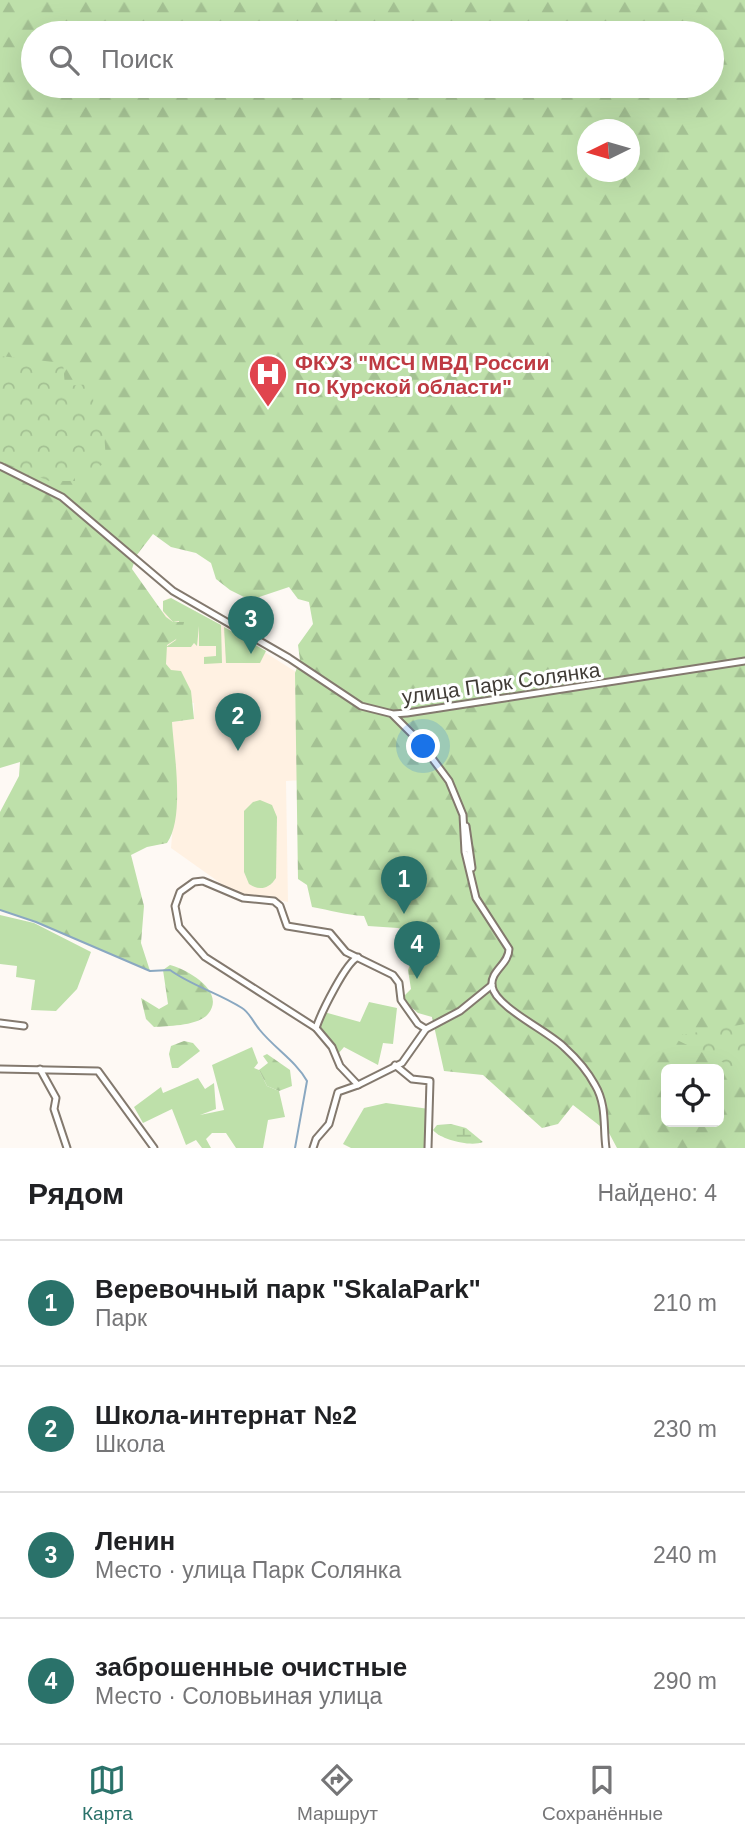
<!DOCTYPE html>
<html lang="ru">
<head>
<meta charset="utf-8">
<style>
  :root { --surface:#fff; --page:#f2f2f2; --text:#202124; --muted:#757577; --line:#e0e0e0; --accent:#2a726a }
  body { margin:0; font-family:Helvetica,sans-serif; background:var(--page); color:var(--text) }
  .controls { position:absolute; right:21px; bottom:21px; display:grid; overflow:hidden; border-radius:10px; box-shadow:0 7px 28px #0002 }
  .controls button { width:63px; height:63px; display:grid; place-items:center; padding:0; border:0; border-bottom:2px solid var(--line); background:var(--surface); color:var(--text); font:35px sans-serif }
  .compass { position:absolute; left:577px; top:119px; width:63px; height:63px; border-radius:50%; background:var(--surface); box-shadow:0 7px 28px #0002; rotate:265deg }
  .you { position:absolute; left:424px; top:747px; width:24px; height:24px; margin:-18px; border:5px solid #fff; border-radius:50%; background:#1a73e8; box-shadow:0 0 0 10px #1a73e833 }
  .badge { display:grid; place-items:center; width:46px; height:46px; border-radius:50%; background:var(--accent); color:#fff; font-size:23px; font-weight:700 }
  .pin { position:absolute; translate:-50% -58px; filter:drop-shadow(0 2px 4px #0008) }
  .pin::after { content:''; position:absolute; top:37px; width:24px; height:21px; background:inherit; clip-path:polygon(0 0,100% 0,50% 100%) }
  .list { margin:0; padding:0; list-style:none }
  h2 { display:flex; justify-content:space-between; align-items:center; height:91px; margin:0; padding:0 28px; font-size:30px }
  h2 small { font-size:23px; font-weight:400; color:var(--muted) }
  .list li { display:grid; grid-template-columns:46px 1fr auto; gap:21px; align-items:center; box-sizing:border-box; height:126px; padding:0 28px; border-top:2px solid var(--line) }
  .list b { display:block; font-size:26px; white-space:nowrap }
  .list p { margin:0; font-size:23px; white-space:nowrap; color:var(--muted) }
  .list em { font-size:23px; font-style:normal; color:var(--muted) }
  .icon { flex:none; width:38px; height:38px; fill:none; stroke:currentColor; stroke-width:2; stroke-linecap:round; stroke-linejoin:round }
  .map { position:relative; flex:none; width:745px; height:1148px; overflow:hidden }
  .search { position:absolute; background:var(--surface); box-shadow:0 7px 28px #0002; left:21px; right:21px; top:21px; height:77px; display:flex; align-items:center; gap:18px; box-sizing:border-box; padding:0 24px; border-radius:38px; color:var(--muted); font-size:26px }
  .sheet { height:595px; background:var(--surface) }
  nav { display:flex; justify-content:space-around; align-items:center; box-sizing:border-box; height:98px; border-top:2px solid var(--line); background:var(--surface); font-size:19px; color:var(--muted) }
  nav a { display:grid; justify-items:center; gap:4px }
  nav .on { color:var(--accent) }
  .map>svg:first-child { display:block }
  .built { fill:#fff1e2 }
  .green { fill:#bee0aa }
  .forest { fill:url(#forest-firs); fill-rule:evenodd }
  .wetland { fill:url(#wetland-marsh) }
  .park { fill:url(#park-crowns) }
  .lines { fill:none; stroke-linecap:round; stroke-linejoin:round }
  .stream { stroke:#8aa8c1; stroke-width:2 }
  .street-casing { stroke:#83796e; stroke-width:9 }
  .street { stroke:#fff; stroke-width:5 }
  .labels { text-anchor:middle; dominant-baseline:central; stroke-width:6; stroke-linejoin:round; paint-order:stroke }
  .health-label { font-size:21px; font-weight:bold; fill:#be3a42; stroke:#fff; text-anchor:start }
  .street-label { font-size:21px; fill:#413c37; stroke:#fff }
</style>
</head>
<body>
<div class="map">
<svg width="745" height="1148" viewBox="0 0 745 1148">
  <defs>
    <pattern id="forest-firs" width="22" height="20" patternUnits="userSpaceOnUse" patternTransform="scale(1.75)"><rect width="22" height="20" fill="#bee0aa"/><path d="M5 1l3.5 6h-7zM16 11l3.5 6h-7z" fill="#a4c193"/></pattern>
    <pattern id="wetland-marsh" width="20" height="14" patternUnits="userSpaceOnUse" patternTransform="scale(1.75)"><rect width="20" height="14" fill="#bee0aa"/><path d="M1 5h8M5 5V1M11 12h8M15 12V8" fill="none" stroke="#a4c193"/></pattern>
    <pattern id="park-crowns" width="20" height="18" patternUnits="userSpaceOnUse" patternTransform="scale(1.75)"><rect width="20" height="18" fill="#bee0aa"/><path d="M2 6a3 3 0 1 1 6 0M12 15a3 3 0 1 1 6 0" fill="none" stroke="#a4c193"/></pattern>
  </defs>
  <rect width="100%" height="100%" fill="#fef9f4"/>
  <!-- built -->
  <path class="built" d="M169 598 223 626 304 677 302 780 286 781 288 902 233 892 171 848 176 788 172 722 194 719V703L169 698 161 666 163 601Z"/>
  <!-- green -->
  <g class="green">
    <path d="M171 598 221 625 222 663 204 664V657L216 656V646H199V626L197 646 194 643 191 647H166L176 640 179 621 173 622 163 611V601Z"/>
    <path d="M224 627 266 651 260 663H226Z"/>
    <path d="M260 800 272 805 277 817 276 878C269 889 259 891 249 884L244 872V811L253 802Z"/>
    <path d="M0 915 34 923 91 952 77 989 56 1011 31 1010 35 980 16 977 17 966 0 964Z"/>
    <path d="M369 1002 397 1008 393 1044 383 1043 378 1065 344 1047 338 1054 319 1026 324 1012 360 1022Z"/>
    <path d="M252 1047 258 1063 254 1068 259 1070 267 1086 279 1091 285 1117 268 1120 263 1148H236L226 1133H212L206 1139 211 1148H202L196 1140 186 1145 172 1109 143 1123 134 1107 161 1087 163 1093 198 1078 205 1089 214 1083 216 1109 200 1115 224 1110 212 1065Z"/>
    <path d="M386 1103 429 1109 426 1148H351L343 1144 364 1108Z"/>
  </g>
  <!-- forest -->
  <g class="forest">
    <path d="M0 0H745V1148H617L609 1133 573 1105 558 1124 542 1128 483 1075 444 1071 432 1017 418 1013 401 999 411 989 408 970 421 937 398 928 368 926 364 916C345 915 330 910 312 907L307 885 298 879 295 673 300 660 298 645 313 624 309 602 298 599 289 587 250 600 230 590 216 579 211 563 196 553 171 547 153 534 136 556 132 569 166 617 173 622H184L181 636 167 645 166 664 171 670 181 671 191 691 194 719 172 722C174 754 185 817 167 843L147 847 131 855 144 906 141 943 150 971 36 922 0 910V812L19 776 20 762 0 768ZM33 33H712V86H33ZM588 130H630V172H588ZM666 1069H719V1122H666Z"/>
    <path d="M170 965C186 969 227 991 208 1014 198 1026 168 1026 154 1027L146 1019 141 998 159 1009 168 1004 163 970Z"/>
    <path d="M184 1041 193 1043 200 1051 178 1068H172L169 1054 171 1046Z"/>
    <path d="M267 1054 290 1070 292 1086 279 1091 267 1086 259 1070 268 1063 263 1056Z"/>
  </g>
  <!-- wetland -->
  <path class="wetland" d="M451 1124 466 1128 483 1142C471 1147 441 1140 433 1130L437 1125Z"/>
  <!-- park -->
  <g class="park">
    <path d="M0 356 63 363 65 386 92 384 95 424 104 430 106 462 91 472 75 474V481H49L0 461Z"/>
    <path d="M745 1024V1073L677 1040 676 1036Z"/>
  </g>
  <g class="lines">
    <!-- stream -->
    <path class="stream" d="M0 910 36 922 150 971 170 970C192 986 219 993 242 1008 250 1013 253 1022 259 1029 274 1048 296 1061 307 1081L295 1148"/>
    <!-- street casing -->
    <g class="street-casing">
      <g id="street">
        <path d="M0 466 62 497 173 591 289 658 361 706 393 714 407 713 745 661"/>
        <path d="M393 715 420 742 449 781 463 815 465 852 476 898 509 949C509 964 490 971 492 986 495 1007 550 1032 565 1048 576 1058 588 1072 595 1085 607 1105 603 1127 606 1148"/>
        <path d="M466 826 472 868"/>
        <path d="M0 1023 24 1026"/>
        <path d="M316 1028C321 1013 346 962 358 957"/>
        <path d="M395 1065 412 1079 430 1081 428 1148"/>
        <path d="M0 1069 98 1071 154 1148"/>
        <path d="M40 1069 56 1098 54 1109 67 1148"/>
        <path d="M358 1085 402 1063 426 1029 460 1011 492 985"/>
        <path d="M313 1148 316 1139 329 1124 338 1092 358 1085 340 1066 332 1047 316 1028 205 957 179 927 175 906 180 892 194 882 203 881 243 898 274 901 280 906 287 926 330 933 346 952 393 975 399 983 401 1000 418 1024 426 1029"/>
      </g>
    </g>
    <!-- street -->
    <use href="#street" class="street"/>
  </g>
  <!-- icons -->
  <defs>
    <g id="hospital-pin" transform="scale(2.0125)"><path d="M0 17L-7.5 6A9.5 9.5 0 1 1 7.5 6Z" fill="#e0444e" stroke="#fff"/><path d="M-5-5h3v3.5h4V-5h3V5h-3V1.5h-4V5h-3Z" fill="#fff"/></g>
  </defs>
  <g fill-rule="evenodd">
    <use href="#hospital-pin" x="268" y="374"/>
  </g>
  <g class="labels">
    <!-- health labels -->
    <g class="health-label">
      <text x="295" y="362">ФКУЗ "МСЧ МВД России<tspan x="295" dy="24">по Курской области"</tspan></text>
    </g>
    <!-- street labels -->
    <g class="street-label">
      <text transform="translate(501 683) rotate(-8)">улица Парк Солянка</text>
    </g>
  </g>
</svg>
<div class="controls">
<button><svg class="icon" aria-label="locate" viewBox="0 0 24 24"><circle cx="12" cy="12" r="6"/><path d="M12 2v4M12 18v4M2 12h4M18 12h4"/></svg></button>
</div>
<svg class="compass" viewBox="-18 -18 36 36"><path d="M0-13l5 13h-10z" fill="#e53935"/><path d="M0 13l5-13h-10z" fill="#757577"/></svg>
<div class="you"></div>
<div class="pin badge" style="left:404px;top:914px">1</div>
<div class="pin badge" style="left:238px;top:751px">2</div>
<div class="pin badge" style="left:251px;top:654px">3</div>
<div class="pin badge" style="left:417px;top:979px">4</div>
<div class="search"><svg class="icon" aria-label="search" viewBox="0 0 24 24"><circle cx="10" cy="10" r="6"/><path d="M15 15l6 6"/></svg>Поиск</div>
</div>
<section class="sheet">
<h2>Рядом<small>Найдено: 4</small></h2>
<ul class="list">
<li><span class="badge">1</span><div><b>Веревочный парк &quot;SkalaPark&quot;</b><p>Парк</p></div><em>210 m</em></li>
<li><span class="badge">2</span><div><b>Школа-интернат №2</b><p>Школа</p></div><em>230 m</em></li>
<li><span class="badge">3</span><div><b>Ленин</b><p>Место · улица Парк Солянка</p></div><em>240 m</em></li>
<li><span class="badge">4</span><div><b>заброшенные очистные</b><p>Место · Соловьиная улица</p></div><em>290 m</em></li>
</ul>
</section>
<nav>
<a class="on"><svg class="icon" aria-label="map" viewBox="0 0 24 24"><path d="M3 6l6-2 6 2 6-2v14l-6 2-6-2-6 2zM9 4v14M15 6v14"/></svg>Карта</a>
<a><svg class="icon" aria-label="directions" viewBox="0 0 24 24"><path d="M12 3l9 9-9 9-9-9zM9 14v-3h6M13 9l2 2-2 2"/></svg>Маршрут</a>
<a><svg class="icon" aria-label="saved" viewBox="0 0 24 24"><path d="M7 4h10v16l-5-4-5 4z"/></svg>Сохранённые</a>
</nav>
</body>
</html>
